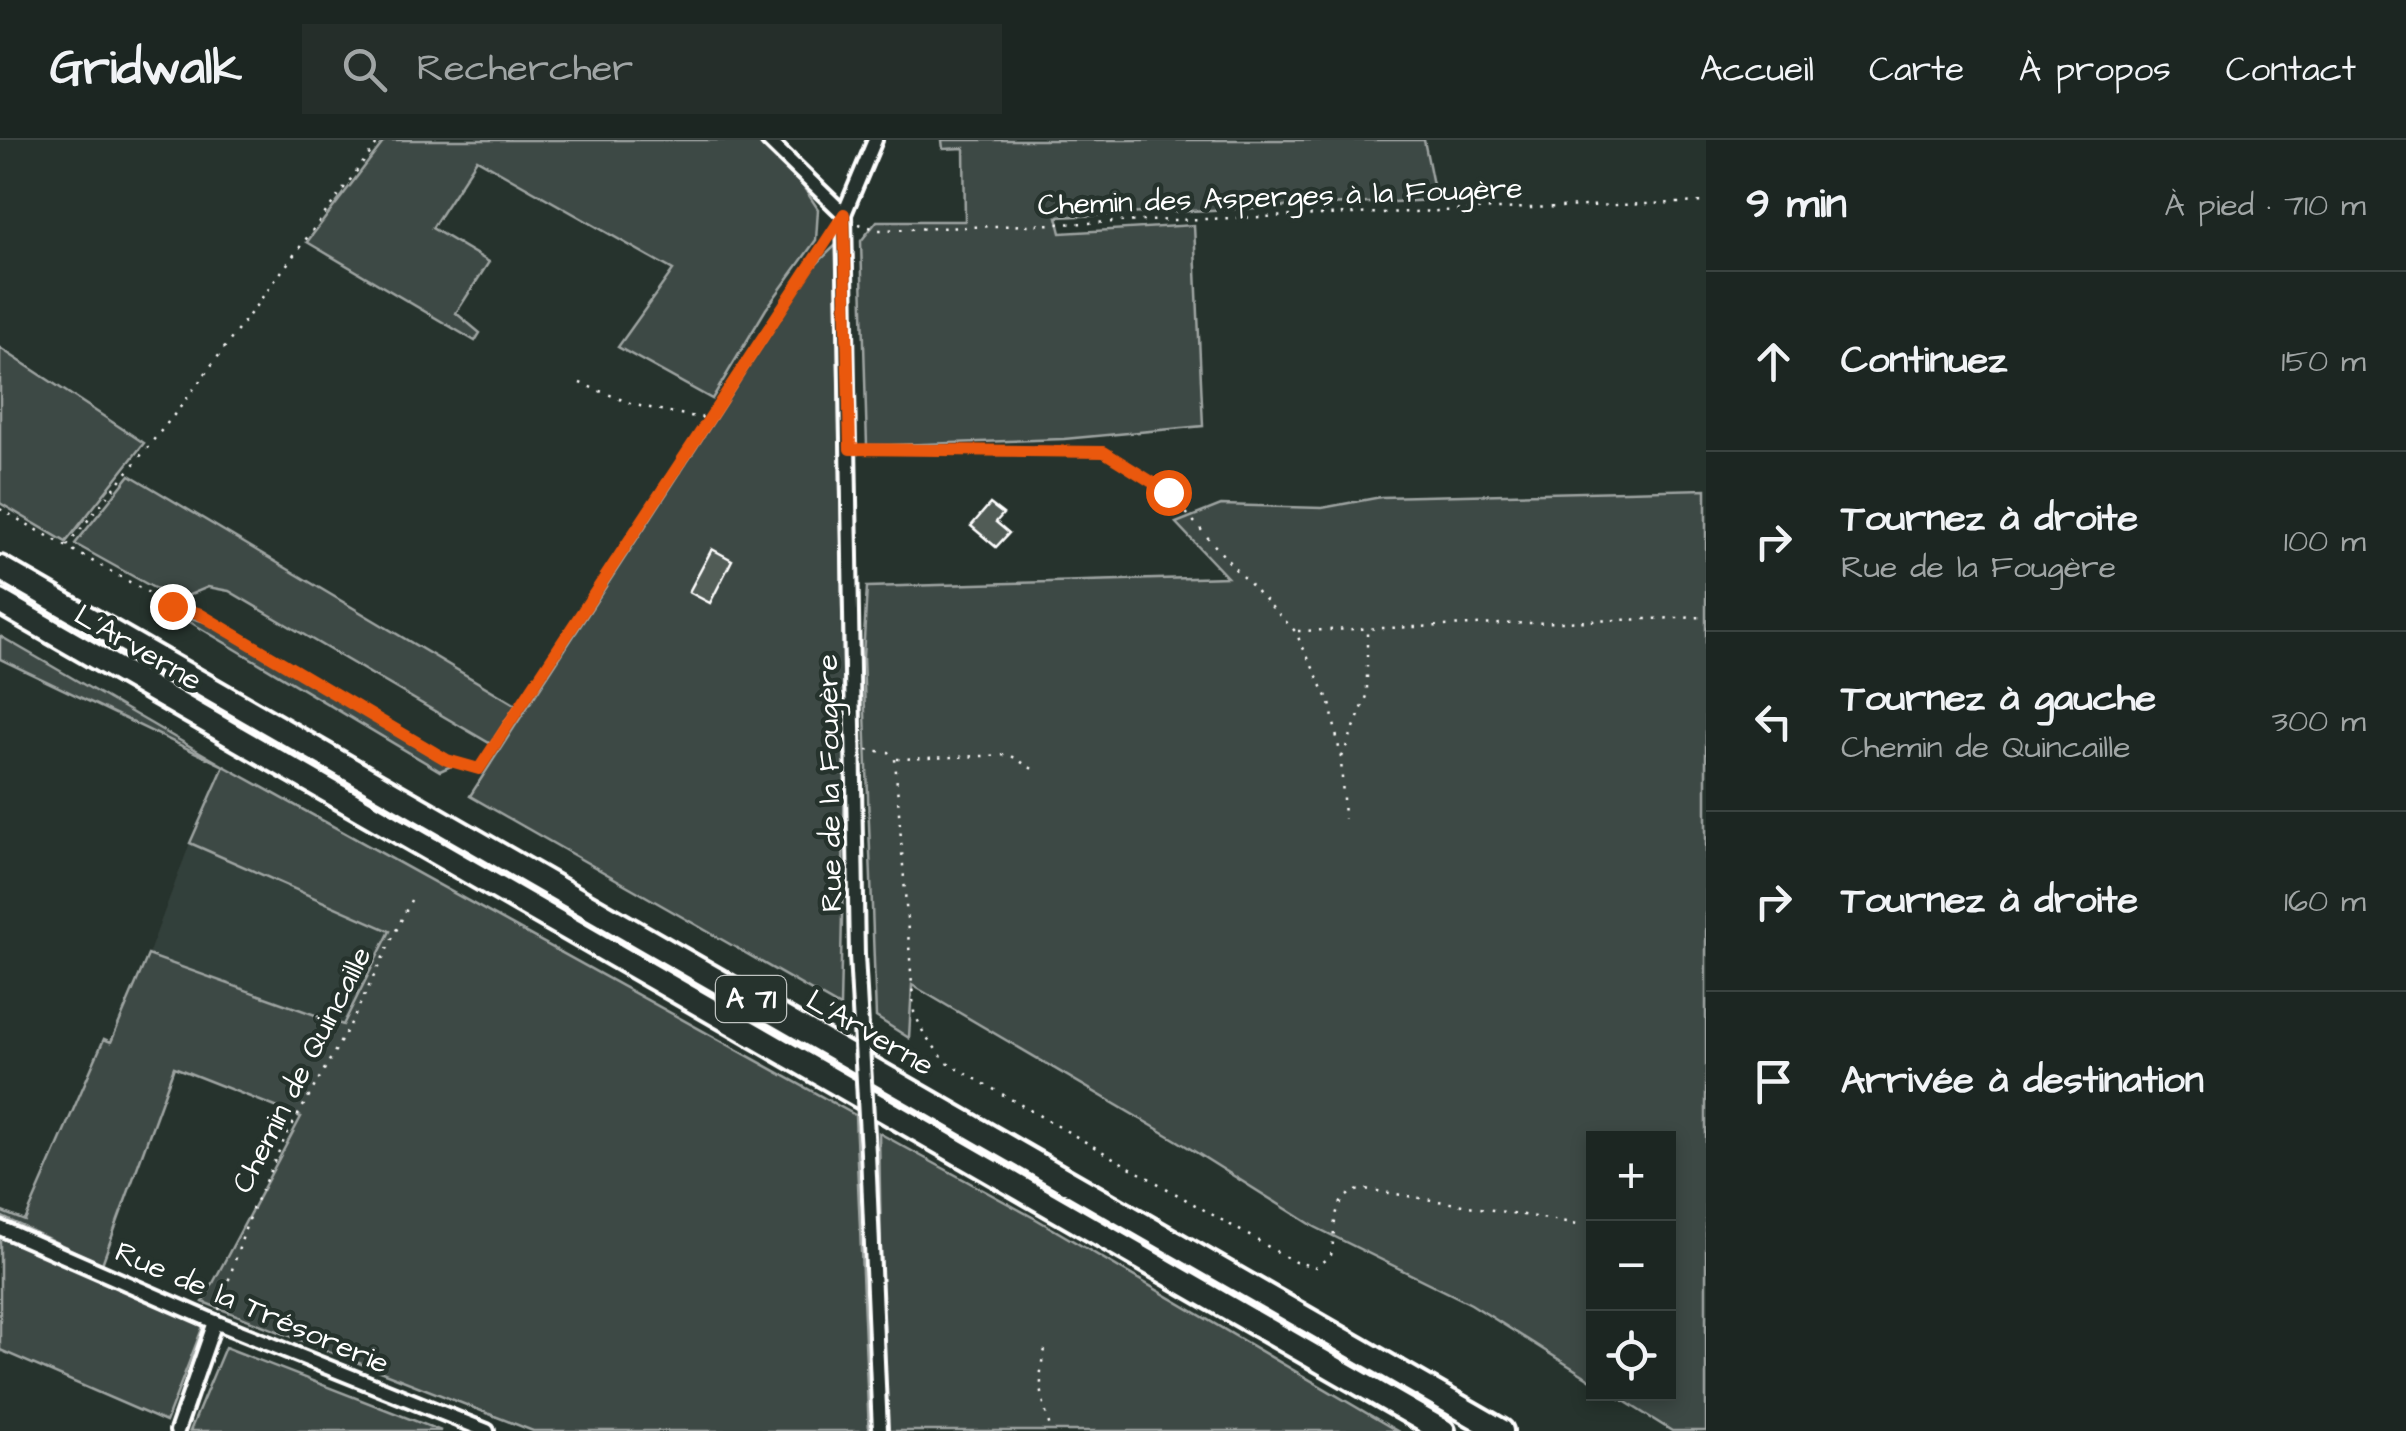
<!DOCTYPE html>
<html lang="fr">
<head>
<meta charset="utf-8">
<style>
  :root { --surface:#1c2622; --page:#252e2a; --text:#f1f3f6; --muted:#a0a5a5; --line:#3a4340 }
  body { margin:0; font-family:"Architects Daughter",sans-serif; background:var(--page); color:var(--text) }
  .controls { position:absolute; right:30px; bottom:30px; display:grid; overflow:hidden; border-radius:0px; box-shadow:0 5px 15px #0003 }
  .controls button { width:90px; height:90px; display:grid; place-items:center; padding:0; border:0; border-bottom:2px solid var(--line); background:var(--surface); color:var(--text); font:50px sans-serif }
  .stop { position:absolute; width:30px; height:30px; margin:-22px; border:8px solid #ea580c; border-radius:50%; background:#fff }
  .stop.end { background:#ea580c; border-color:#fff; box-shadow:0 2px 10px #0008 }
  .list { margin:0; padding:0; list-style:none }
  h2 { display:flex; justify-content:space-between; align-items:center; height:130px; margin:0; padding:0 40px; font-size:42px }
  h2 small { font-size:32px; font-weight:400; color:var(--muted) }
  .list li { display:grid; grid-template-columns:65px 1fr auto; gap:30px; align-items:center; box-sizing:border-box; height:180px; padding:0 40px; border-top:2px solid var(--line) }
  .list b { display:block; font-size:38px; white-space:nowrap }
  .list p { margin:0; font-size:32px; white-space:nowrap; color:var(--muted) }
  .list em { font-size:32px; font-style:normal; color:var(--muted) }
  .icon { flex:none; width:55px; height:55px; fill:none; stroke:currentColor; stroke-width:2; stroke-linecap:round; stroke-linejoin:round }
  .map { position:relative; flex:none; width:1706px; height:1291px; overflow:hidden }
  header { display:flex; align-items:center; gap:60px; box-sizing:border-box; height:140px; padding:0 50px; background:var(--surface); border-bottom:2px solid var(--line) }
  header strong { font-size:48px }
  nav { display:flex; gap:55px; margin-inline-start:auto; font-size:35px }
  .search { width:700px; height:90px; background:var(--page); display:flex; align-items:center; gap:25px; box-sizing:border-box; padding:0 35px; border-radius:0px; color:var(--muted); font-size:38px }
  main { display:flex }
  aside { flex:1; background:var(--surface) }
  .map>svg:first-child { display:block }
  .built { fill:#333f3a }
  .green { fill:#3e4944; stroke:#9ea4a2; stroke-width:2.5 }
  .building { fill:#515c57; stroke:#fff; stroke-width:2.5 }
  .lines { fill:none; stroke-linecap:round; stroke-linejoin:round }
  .street-casing { stroke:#fff; stroke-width:20 }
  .highway-casing { stroke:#fff; stroke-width:30 }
  .path { stroke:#fff; stroke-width:2.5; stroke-dasharray:2.5 8; stroke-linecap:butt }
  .street { stroke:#26332d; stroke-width:12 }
  .highway { stroke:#26332d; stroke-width:22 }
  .street-bridge-casing { stroke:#fff; stroke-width:20; stroke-linecap:butt }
  .street-bridge { stroke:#26332d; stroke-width:12 }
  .route { stroke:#ea580c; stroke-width:12 }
  .labels { text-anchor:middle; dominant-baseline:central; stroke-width:9; stroke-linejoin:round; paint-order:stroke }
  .shield { fill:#26332d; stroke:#bec2c0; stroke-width:2.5 }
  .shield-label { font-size:28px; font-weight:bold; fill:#fff }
  .street-label { font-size:30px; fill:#fff; stroke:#26332d }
</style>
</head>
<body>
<header>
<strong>Gridwalk</strong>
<div class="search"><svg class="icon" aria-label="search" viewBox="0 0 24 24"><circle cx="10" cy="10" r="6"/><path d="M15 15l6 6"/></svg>Rechercher</div>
<nav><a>Accueil</a><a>Carte</a><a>À propos</a><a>Contact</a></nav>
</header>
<main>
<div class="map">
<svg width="1706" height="1291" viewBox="0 0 1706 1291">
  <rect width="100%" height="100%" fill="#26332d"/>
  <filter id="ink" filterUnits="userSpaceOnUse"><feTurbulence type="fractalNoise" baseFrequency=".01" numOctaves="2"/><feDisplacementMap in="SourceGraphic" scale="20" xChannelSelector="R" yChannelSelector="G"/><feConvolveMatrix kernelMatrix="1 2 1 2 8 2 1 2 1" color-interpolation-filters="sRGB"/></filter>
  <g filter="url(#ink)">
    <!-- built -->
    <path class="built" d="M190 703 390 791 343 885 148 815Z"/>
    <!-- green -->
    <g class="green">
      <path d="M385 0H760L795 34 818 69 816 100 766 169 712 259 618 207 673 130 477 19 432 88 489 122 456 173 480 193 475 201 307 102Z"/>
      <path d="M942 0H1424L1436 60 1057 77 1061 93 1194 85 1203 286 1064 299 867 306 861 101 877 81H965L964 8 943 9Z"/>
      <path d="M836 105 845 637 840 867 470 656C583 480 699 307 810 130Z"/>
      <path d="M0 208 144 303 66 402 0 363Z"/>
      <path d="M130 335 516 565 491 604 229 451 208 447 180 459 154 448 75 404Z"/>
      <path d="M1706 349V1291H1672L1613 1254H1668V998H1594L1593 1241 1471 1164 1315 1087 1178 1001 912 845 909 898 876 877 863 517 867 447 1227 437 1176 383 1221 365 1322 368 1381 357Z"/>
      <path d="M180 476 208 482 451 626 440 631Z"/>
      <path d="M0 496 224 626 855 975 869 1291H533L203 1162 301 977 174 927 102 1124 0 1076V1071L25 1081 104 899 111 902 148 815 343 885 390 791 190 703 224 626 0 519Z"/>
      <path d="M879 993 1036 1079 1397 1291H884Z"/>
      <path d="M0 1095 205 1181 166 1282 0 1210Z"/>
      <path d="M225 1207 441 1291H190Z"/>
    </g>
    <!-- building -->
    <g class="building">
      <path d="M990 364 1003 374 996 382 1009 393 996 407 971 386Z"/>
      <path d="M712 409 732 420 710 463 689 452Z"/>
    </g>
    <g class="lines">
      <!-- street casing -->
      <g class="street-casing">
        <g id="street">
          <path d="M768 0 844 74"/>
          <path d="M857 815 844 74 875 0"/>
          <path d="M868 1013 880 1291"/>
          <path d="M0 1088 215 1182 487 1291"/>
          <path d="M177 1291 215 1182"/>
        </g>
      </g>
      <!-- highway casing -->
      <g class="highway-casing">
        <g id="highway">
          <path d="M0 428 1501 1291"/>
          <path d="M0 462 1443 1291"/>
        </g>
      </g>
      <!-- path -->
      <g class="path">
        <path d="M859 84 879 90 1706 62"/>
        <path d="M580 243 635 265 700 278 709 275"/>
        <path d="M861 309 1104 312 1168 352 1237 431 1295 491 1330 563 1341 618 1344 679"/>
        <path d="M0 369 172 466 198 473 447 621 479 629 830 94"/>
        <path d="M67 406 178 270 380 0"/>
        <path d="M1298 491 1706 477"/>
        <path d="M867 610 889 612 895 619 914 872 924 894 946 922 1295 1122 1316 1127 1331 1115C1337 1089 1328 1054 1365 1049L1578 1084"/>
        <path d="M1342 617 1367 556V490"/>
        <path d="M897 619 1010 615 1034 630"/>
        <path d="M219 1170 250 1074 286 996 350 885 413 756"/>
        <path d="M1045 1210C1036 1238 1043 1263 1051 1291"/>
      </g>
      <!-- street -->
      <use href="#street" class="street"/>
      <!-- highway -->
      <use href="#highway" class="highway"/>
      <!-- street-bridge casing -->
      <g class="street-bridge-casing">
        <path id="street-bridge" d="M857 815 868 1013"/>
      </g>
      <!-- street-bridge -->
      <use href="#street-bridge" class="street-bridge"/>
    </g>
  </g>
  <g class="lines" filter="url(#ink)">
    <!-- route -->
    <path class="route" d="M172 466 198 473 447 620 479 629 844 74 850 309 1104 312 1168 352"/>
  </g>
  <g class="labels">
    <!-- shield labels -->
    <rect class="shield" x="716" y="836" width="70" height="46" rx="8"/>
    <g class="shield-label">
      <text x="751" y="859">A 71</text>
    </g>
    <!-- street labels -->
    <g class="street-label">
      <text transform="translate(1280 57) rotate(-2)">Chemin des Asperges à la Fougère</text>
      <text transform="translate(138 508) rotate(30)">L'Arverne</text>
      <text transform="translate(830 643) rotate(-91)">Rue de la Fougère</text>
      <text transform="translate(870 893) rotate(30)">L'Arverne</text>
      <text transform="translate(302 930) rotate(-63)">Chemin de Quincaille</text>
      <text transform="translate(252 1168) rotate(23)">Rue de la Trésorerie</text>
    </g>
  </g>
</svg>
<div class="controls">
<button>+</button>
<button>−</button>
<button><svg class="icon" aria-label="locate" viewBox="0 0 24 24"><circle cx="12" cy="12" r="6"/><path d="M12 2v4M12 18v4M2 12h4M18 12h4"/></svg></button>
</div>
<div class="stop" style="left:1168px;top:352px"></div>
<div class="stop end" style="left:172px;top:466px"></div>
</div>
<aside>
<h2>9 min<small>À pied · 710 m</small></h2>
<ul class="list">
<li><svg class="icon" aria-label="ahead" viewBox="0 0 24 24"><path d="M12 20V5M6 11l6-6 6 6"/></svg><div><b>Continuez</b></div><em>150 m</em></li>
<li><svg class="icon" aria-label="right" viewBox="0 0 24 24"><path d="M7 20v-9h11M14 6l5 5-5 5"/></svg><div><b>Tournez à droite</b><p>Rue de la Fougère</p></div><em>100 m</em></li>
<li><svg class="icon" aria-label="left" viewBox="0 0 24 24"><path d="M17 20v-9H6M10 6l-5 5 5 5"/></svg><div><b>Tournez à gauche</b><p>Chemin de Quincaille</p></div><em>300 m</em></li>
<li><svg class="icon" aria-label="right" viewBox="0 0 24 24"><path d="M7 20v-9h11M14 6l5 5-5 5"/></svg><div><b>Tournez à droite</b></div><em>160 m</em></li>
<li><svg class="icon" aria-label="arrive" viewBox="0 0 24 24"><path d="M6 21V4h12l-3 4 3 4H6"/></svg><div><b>Arrivée à destination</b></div></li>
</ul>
</aside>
</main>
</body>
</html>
